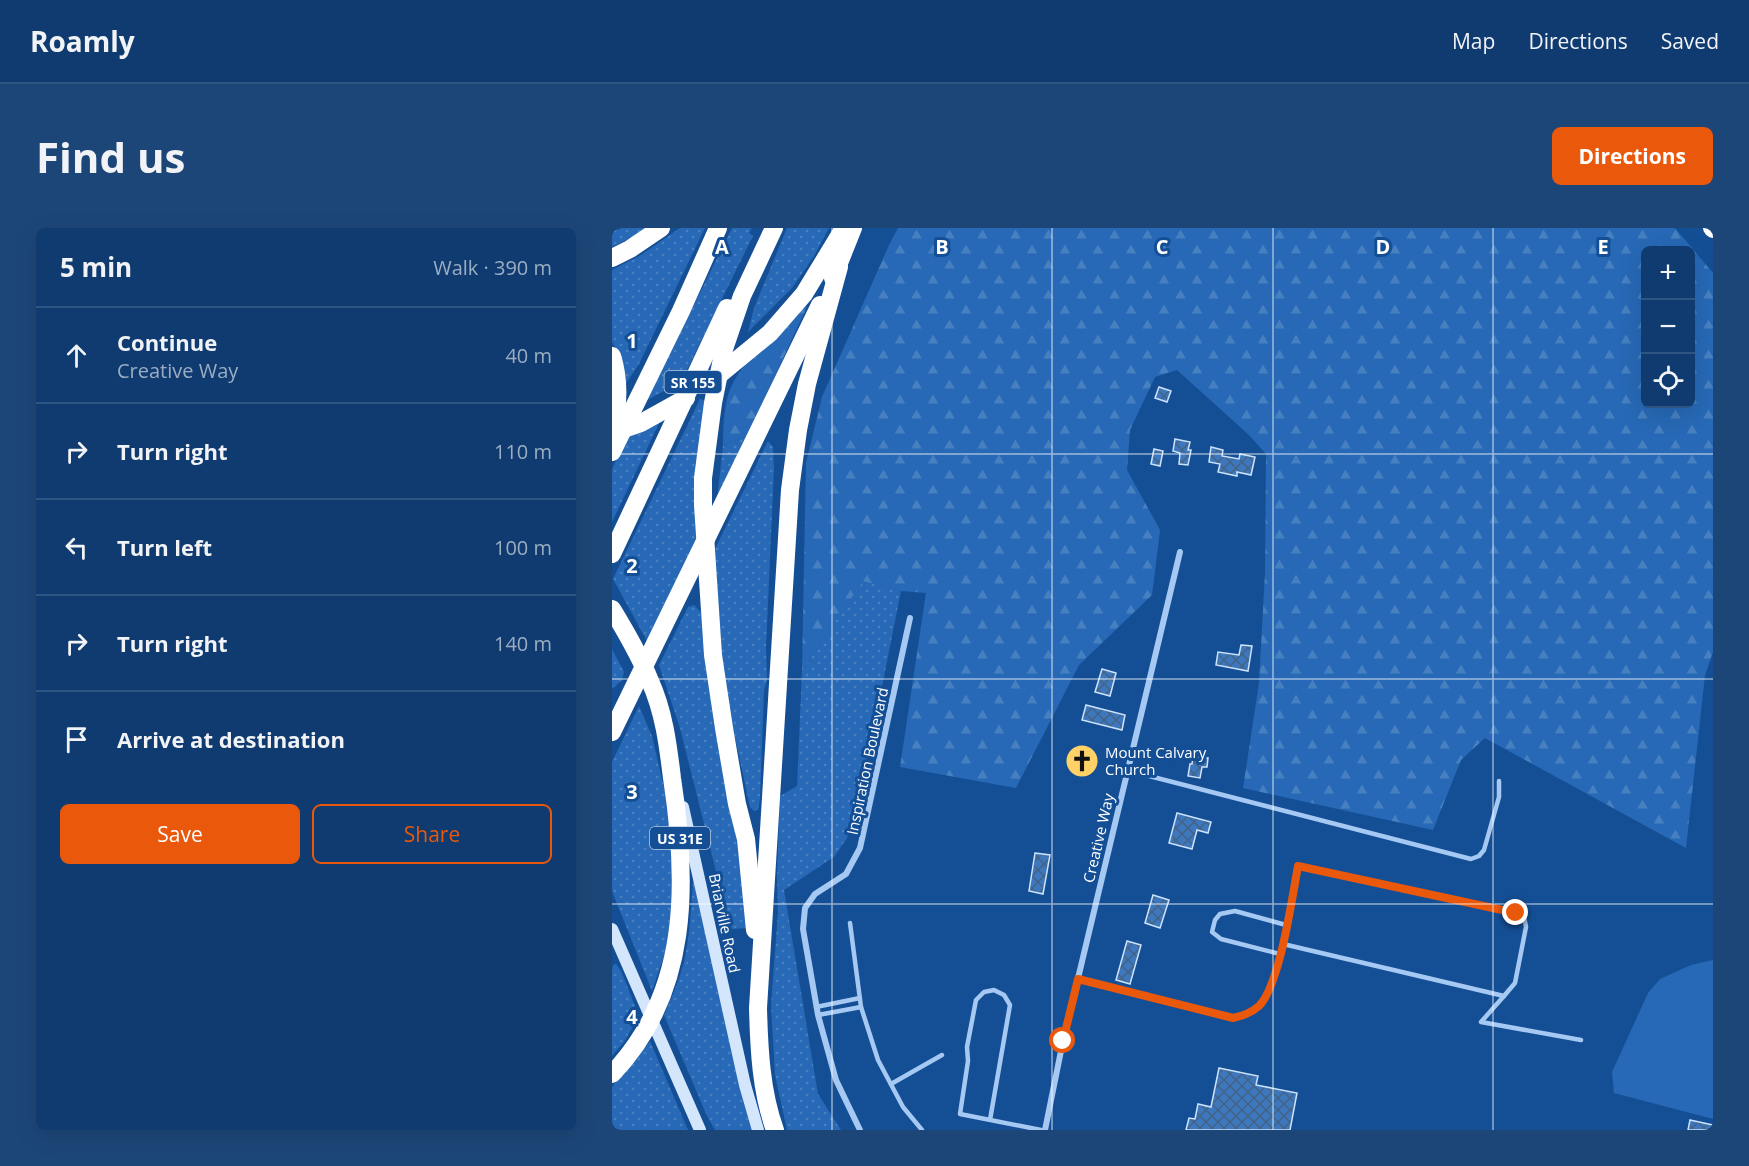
<!DOCTYPE html>
<html lang="en">
<head>
<meta charset="utf-8">
<style>
  :root { --surface:#0f3b70; --page:#1d4678; --text:#f1f3f6; --muted:#9badc3; --line:#2f5583; --accent:#ea580c }
  body { margin:0; font-family:"Open Sans",sans-serif; background:var(--page); color:var(--text) }
  .controls { position:absolute; right:18px; top:18px; display:grid; overflow:hidden; border-radius:9px; box-shadow:0 6px 24px #0002 }
  .controls button { width:54px; height:54px; display:grid; place-items:center; padding:0; border:0; border-bottom:2px solid var(--line); background:var(--surface); color:var(--text); font:30px sans-serif }
  .stop { position:absolute; width:18px; height:18px; margin:-14px; border:4px solid #ea580c; border-radius:50%; background:#fff }
  .stop.end { background:#ea580c; border-color:#fff; box-shadow:0 2px 6px #0008 }
  .list { margin:0; padding:0; list-style:none }
  h2 { display:flex; justify-content:space-between; align-items:center; height:78px; margin:0; padding:0 24px; font-size:26px }
  h2 small { font-size:20px; font-weight:400; color:var(--muted) }
  .list li { display:grid; grid-template-columns:39px 1fr auto; gap:18px; align-items:center; box-sizing:border-box; height:96px; padding:0 24px; border-top:2px solid var(--line) }
  .list b { display:block; font-size:22px; white-space:nowrap }
  .list p { margin:0; font-size:20px; white-space:nowrap; color:var(--muted) }
  .list em { font-size:20px; font-style:normal; color:var(--muted) }
  .actions { display:flex; gap:12px; padding:18px 24px }
  .actions a { flex:1; padding:14px 0; border:2px solid var(--accent); border-radius:9px; text-align:center; font-size:21px; color:var(--accent) }
  .actions .main { background:var(--accent); color:#fff }
  .icon { flex:none; width:33px; height:33px; fill:none; stroke:currentColor; stroke-width:2; stroke-linecap:round; stroke-linejoin:round }
  .map { position:relative; flex:none; width:1101px; height:902px; overflow:hidden; border-radius:9px }
  header { display:flex; align-items:center; gap:36px; box-sizing:border-box; height:84px; padding:0 30px; background:var(--surface); border-bottom:2px solid var(--line) }
  header strong { font-size:28px }
  nav { display:flex; gap:33px; margin-inline-start:auto; font-size:21px }
  .intro { display:flex; align-items:center; justify-content:space-between; box-sizing:border-box; height:144px; padding:0 36px }
  h1 { margin:0; font-size:42px }
  .button { padding:15px 27px; border-radius:9px; background:var(--accent); color:#fff; font-size:21px; font-weight:700 }
  main { display:flex; gap:36px; padding:0 36px }
  aside { flex:1; background:var(--surface); border-radius:9px; box-shadow:0 6px 24px #0002 }
  .map>svg:first-child { display:block }
  .grass { fill:url(#grass-dots) }
  .forest { fill:url(#forest-firs); fill-rule:evenodd }
  .park { fill:#2769b6 }
  .building { fill:url(#building-cross-hatch); stroke:#cce3fd; stroke-width:1.5 }
  .lines { fill:none; stroke-linecap:round; stroke-linejoin:round }
  .lane { stroke:#a5c9f2; stroke-width:4.5 }
  .street { stroke:#a5c9f2; stroke-width:6 }
  .secondary { stroke:#d4e6fc; stroke-width:12 }
  .highway { stroke:#fff; stroke-width:18 }
  .route { stroke:#ea580c; stroke-width:8 }
  .grid { fill:none; stroke:#fff; stroke-width:1.5; stroke-opacity:0.55 }
  .labels { text-anchor:middle; dominant-baseline:central; stroke-width:6; stroke-linejoin:round; paint-order:stroke }
  .shield { fill:#144f96; stroke:#b8cae0; stroke-width:1.5 }
  .shield-label { font-size:14px; font-weight:bold; fill:#fff }
  .poi-label { font-size:15px; fill:#fff; stroke:#144f96; text-anchor:start }
  .street-label { font-size:15px; fill:#fff; stroke:#144f96 }
  .grid-label { font-size:20px; text-anchor:middle; font-weight:bold; fill:#fff; stroke:#144f96; stroke-width:6; stroke-linejoin:round; paint-order:stroke }
</style>
</head>
<body>
<header>
<strong>Roamly</strong>
<nav><a>Map</a><a>Directions</a><a>Saved</a></nav>
</header>
<div class="intro"><h1>Find us</h1><a class="button">Directions</a></div>
<main>
<aside>
<h2>5 min<small>Walk · 390 m</small></h2>
<ul class="list">
<li><svg class="icon" aria-label="ahead" viewBox="0 0 24 24"><path d="M12 20V5M6 11l6-6 6 6"/></svg><div><b>Continue</b><p>Creative Way</p></div><em>40 m</em></li>
<li><svg class="icon" aria-label="right" viewBox="0 0 24 24"><path d="M7 20v-9h11M14 6l5 5-5 5"/></svg><div><b>Turn right</b></div><em>110 m</em></li>
<li><svg class="icon" aria-label="left" viewBox="0 0 24 24"><path d="M17 20v-9H6M10 6l-5 5 5 5"/></svg><div><b>Turn left</b></div><em>100 m</em></li>
<li><svg class="icon" aria-label="right" viewBox="0 0 24 24"><path d="M7 20v-9h11M14 6l5 5-5 5"/></svg><div><b>Turn right</b></div><em>140 m</em></li>
<li><svg class="icon" aria-label="arrive" viewBox="0 0 24 24"><path d="M6 21V4h12l-3 4 3 4H6"/></svg><div><b>Arrive at destination</b></div></li>
</ul>
<div class="actions"><a class="main">Save</a><a>Share</a></div>
</aside>
<div class="map">
<svg width="1101" height="902" viewBox="0 0 1101 902">
  <defs>
    <pattern id="grass-dots" width="8" height="8" patternUnits="userSpaceOnUse" patternTransform="scale(1.5)"><rect width="8" height="8" fill="#2769b6"/><path d="M2 2h.1M6 6h.1" fill="none" stroke="#4780c1" stroke-width="1.8" stroke-linecap="round"/></pattern>
    <pattern id="forest-firs" width="22" height="20" patternUnits="userSpaceOnUse" patternTransform="scale(1.5)"><rect width="22" height="20" fill="#2769b6"/><path d="M5 1l3.5 6h-7zM16 11l3.5 6h-7z" fill="#4780c1"/></pattern>
    <pattern id="building-cross-hatch" width="8" height="8" patternUnits="userSpaceOnUse" patternTransform="scale(1.5)"><rect width="8" height="8" fill="#3d78be"/><path d="M0 0l8 8M0 8l8-8" fill="none" stroke="#446285"/></pattern>
  </defs>
  <rect width="100%" height="100%" fill="#144f96"/>
  <!-- grass -->
  <g class="grass">
    <path d="M2 0 6 2 9 0H38L0 19V2Z"/>
    <path d="M68 0H93L27 136 13 157 6 126 0 113V42L29 27Z"/>
    <path d="M120 0H140L137 5 141 8 69 154 35 172Z"/>
    <path d="M175 0H217L202 28 180 60 136 104 142 80Z"/>
    <path d="M88 171 94 173 85 312 35 413 1 351Z"/>
    <path d="M50 189 0 294V241L18 203Z"/>
    <path d="M135 208 105 272 111 217Z"/>
    <path d="M156 213 161 219 162 241 154 420 155 452 152 463 148 571 146 582 142 583 138 579 116 477 110 439 101 325Z"/>
    <path d="M251 352 289 363 261 504 235 610 222 629 172 662 206 866 229 902H175L163 847 159 777 166 685 165 649 168 568 185 558 190 443Z"/>
    <path d="M82 377 89 384 127 609 135 700 120 701 118 699 68 500 47 437 76 379Z"/>
    <path d="M0 421 12 444 10 452 0 461Z"/>
    <path d="M27 478 40 508 53 564 58 595 62 654 56 716 40 763 0 663V534Z"/>
    <path d="M81 652 133 878 142 902H103L95 888 52 787C59 771 66 755 71 738 78 710 79 681 81 652Z"/>
    <path d="M4 736 9 743 27 788 12 814 0 828V743L1 737Z"/>
    <path d="M38 813 76 902H0V859L17 840Z"/>
  </g>
  <!-- forest -->
  <g class="forest">
    <path d="M286 0H1063L1101 45V424L1093 447 1074 620 873 510 849 532 821 602 631 560 647 455 653 345 654 226 637 207 565 142 543 149 518 202 515 242 548 302 540 367 467 437 404 560 288 539 314 365 289 363 251 353 190 443 194 235 210 169 277 17ZM1078 22V176H1034V22Z"/>
    <path d="M192 77 195 79 135 208 111 217C111 200 112 172 120 157 133 129 169 100 192 77Z"/>
  </g>
  <!-- park -->
  <path class="park" d="M1101 732V891L1002 865 1000 844 1036 765 1048 751 1079 737Z"/>
  <!-- building -->
  <g class="building">
    <path d="M547 159 559 163 555 174 543 170Z"/>
    <path d="M563 211 578 214 576 222H579L576 237 567 236 568 225 561 223Z"/>
    <path d="M599 219 611 222 610 228 627 231 628 226 643 229 639 247 625 244V248L606 244 608 236 597 234Z"/>
    <path d="M542 221 551 223 548 238 539 236Z"/>
    <path d="M629 417 640 418 636 443 604 437 606 424 627 427Z"/>
    <path d="M490 441 504 445 498 468 483 464Z"/>
    <path d="M474 477 513 487 510 502 470 492Z"/>
    <path d="M581 528 596 530 595 539H590L588 550 576 548 578 536H580Z"/>
    <path d="M565 585 599 594 596 605 585 602 580 621 557 615Z"/>
    <path d="M423 625 438 627 431 666 417 663Z"/>
    <path d="M541 667 557 672 548 700 533 695Z"/>
    <path d="M515 713 529 717 518 756 504 752Z"/>
    <path d="M607 840 646 848 644 857 685 865 678 902H574L577 890 583 891 586 876 599 879Z"/>
    <path d="M1078 892 1101 897V902H1076Z"/>
  </g>
  <g class="lines">
    <!-- lane -->
    <g class="lane">
      <path d="M514 542 859 631 867 628 872 622 887 569V553"/>
      <path d="M238 695 249 779 266 832 291 879 310 902"/>
      <path d="M671 716 686 638 904 685 912 688 914 699 903 755 892 768"/>
      <path d="M668 726 609 711 600 704 603 692 608 686 623 683 674 697"/>
      <path d="M466 751 621 790C626 789 631 788 635 786 659 776 666 738 671 716L892 768 869 794 969 812"/>
      <path d="M204 779 248 770"/>
      <path d="M206 787 249 779"/>
      <path d="M279 856 330 827"/>
      <path d="M378 892 398 777 392 767 382 762 372 764 364 772 355 819 356 833 348 886 429 902"/>
    </g>
    <!-- street -->
    <g class="street">
      <path d="M248 902 224 852 206 787 191 701 193 680 203 666 234 646 248 620 298 390"/>
      <path d="M433 902 451 813 568 324"/>
    </g>
    <!-- secondary -->
    <g class="secondary">
      <path d="M71 579 133 857 146 902"/>
      <path d="M0 701 88 902"/>
    </g>
    <!-- highway -->
    <g class="highway">
      <path d="M1100 0 1101 1"/>
      <path d="M0 30 18 21 49 0"/>
      <path d="M221 50 241 0"/>
      <path d="M0 128C8 154 7 177 0 203"/>
      <path d="M102 151 158 105 192 66 232 0"/>
      <path d="M0 205 29 195 74 170"/>
      <path d="M0 224 69 83 106 0"/>
      <path d="M0 326 115 80"/>
      <path d="M0 381C14 404 28 428 38 453 52 484 56 517 60 550 76 654 78 765 0 846"/>
      <path d="M0 504 208 77"/>
      <path d="M143 702 134 611 125 576 112 500 101 427 91 277V250L101 175 112 121 130 68 162 0"/>
      <path d="M163 902C149 864 147 820 146 780L178 262 186 202 195 156 227 39"/>
    </g>
  </g>
  <g class="lines">
    <!-- route -->
    <path class="route" d="M451 813 466 751 621 790C631 788 639 785 647 778 668 757 680 670 686 638L904 685"/>
  </g>
  <!-- grid -->
  <path class="grid" d="M220 0V902M440 0V902M661 0V902M881 0V902M0 226H1101M0 451H1101M0 676H1101"/>
  <!-- icons -->
  <defs>
    <g id="church-disc" transform="scale(1.725)"><circle r="9.5" fill="#ffd166" stroke="#144f96"/><path d="M-1.2-6h2.4v3.5h3.3v2.4h-3.3V6h-2.4V-.1h-3.3v-2.4h3.3Z" fill="#111"/></g>
  </defs>
  <g fill-rule="evenodd">
    <use href="#church-disc" x="470" y="533"/>
  </g>
  <g class="labels">
    <!-- shield labels -->
    <g class="shield">
      <rect x="52.5" y="143" width="57" height="22" rx="4.5"/>
      <rect x="38" y="599" width="60" height="22" rx="4.5"/>
    </g>
    <g class="shield-label">
      <text x="81" y="154">SR 155</text>
      <text x="68" y="610">US 31E</text>
    </g>
    <!-- poi labels -->
    <g class="poi-label">
      <text x="493" y="524">Mount Calvary<tspan x="493" dy="17">Church</tspan></text>
    </g>
    <!-- street labels -->
    <g class="street-label">
      <text transform="translate(255 533) rotate(-78)">Inspiration Boulevard</text>
      <text transform="translate(486 610) rotate(-77)">Creative Way</text>
      <text transform="translate(113 695) rotate(78)">Briarville Road</text>
    </g>
  </g>
  <g class="grid-label">
    <text x="110" y="26">A</text>
    <text x="330" y="26">B</text>
    <text x="550" y="26">C</text>
    <text x="771" y="26">D</text>
    <text x="991" y="26">E</text>
    <text x="20" y="120">1</text>
    <text x="20" y="345">2</text>
    <text x="20" y="571">3</text>
    <text x="20" y="796">4</text>
  </g>
</svg>
<div class="controls">
<button>+</button>
<button>−</button>
<button><svg class="icon" aria-label="locate" viewBox="0 0 24 24"><circle cx="12" cy="12" r="6"/><path d="M12 2v4M12 18v4M2 12h4M18 12h4"/></svg></button>
</div>
<div class="stop" style="left:451px;top:813px"></div>
<div class="stop end" style="left:904px;top:685px"></div>
</div>
</main>
</body>
</html>
